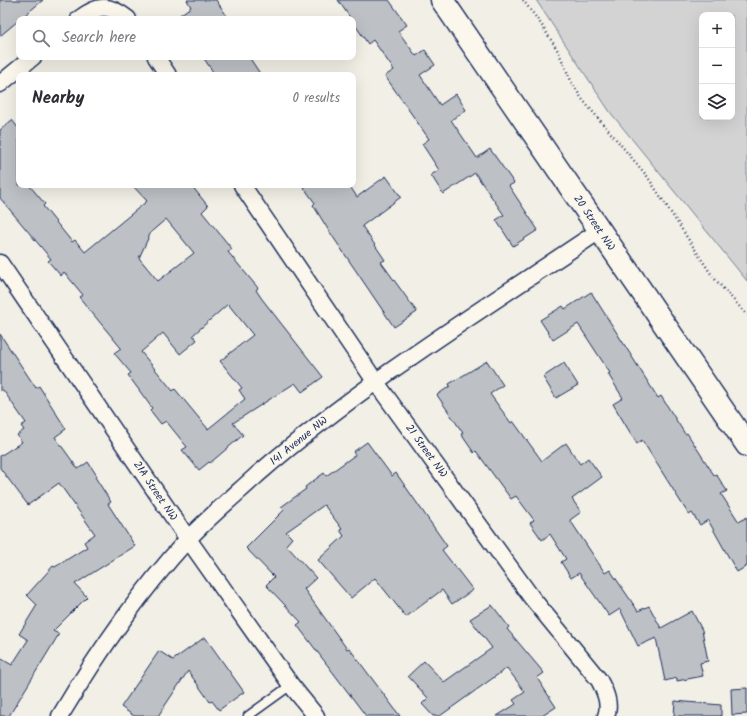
<!DOCTYPE html>
<html lang="en">
<head>
<meta charset="utf-8">
<style>
  :root { --surface:#fff; --page:#f7f7f7; --text:#2b2b33; --muted:#7c7c81; --line:#e1e1e2 }
  body { margin:0; font-family:Kalam,sans-serif; background:var(--page); color:var(--text) }
  .controls { position:absolute; right:12px; top:12px; display:grid; overflow:hidden; border-radius:8px; box-shadow:0 4px 16px #0002 }
  .controls button { width:36px; height:36px; display:grid; place-items:center; padding:0; border:0; border-bottom:1px solid var(--line); background:var(--surface); color:var(--text); font:20px sans-serif }
  .list { margin:0; padding:0; list-style:none }
  h2 { display:flex; justify-content:space-between; align-items:center; height:52px; margin:0; padding:0 16px; font-size:17px }
  h2 small { font-size:13px; font-weight:400; color:var(--muted) }
  .icon { flex:none; width:22px; height:22px; fill:none; stroke:currentColor; stroke-width:2; stroke-linecap:round; stroke-linejoin:round }
  .map { position:relative; flex:none; width:747px; height:716px; overflow:hidden }
  .search { position:absolute; background:var(--surface); box-shadow:0 4px 16px #0002; left:16px; top:16px; width:340px; height:44px; display:flex; align-items:center; gap:10px; box-sizing:border-box; padding:0 14px; border-radius:8px; color:var(--muted); font-size:15px }
  .panel { position:absolute; background:var(--surface); box-shadow:0 4px 16px #0002; left:16px; top:72px; width:340px; height:116px; border-radius:8px }
  .map>svg:first-child { display:block }
  .green { fill:#d2d3d2; stroke:#768198; fill-rule:evenodd }
  .building { fill:#bdc0c4; stroke:#1b2f5e; fill-rule:evenodd }
  .lines { fill:none; stroke-linecap:round; stroke-linejoin:round }
  .lane-casing { stroke:#1b2f5e; stroke-width:11 }
  .street-casing { stroke:#1b2f5e; stroke-width:19 }
  .secondary-casing { stroke:#1b2f5e; stroke-width:25 }
  .path { stroke:#1b2f5e; stroke-width:2.5; stroke-dasharray:1 3; stroke-linecap:butt }
  .lane { stroke:#fbf7ec; stroke-width:8 }
  .street { stroke:#fbf7ec; stroke-width:16 }
  .secondary { stroke:#fbf7ec; stroke-width:22 }
  .labels { text-anchor:middle; dominant-baseline:central; stroke-width:3; stroke-linejoin:round; paint-order:stroke }
  .street-label { font-size:11px; fill:#1b2f5e; stroke:#fbf7ec }
</style>
</head>
<body>
<div class="map">
<svg width="747" height="716" viewBox="0 0 747 716">
  <rect width="100%" height="100%" fill="#f2efe6"/>
  <filter id="ink" filterUnits="userSpaceOnUse"><feTurbulence type="fractalNoise" baseFrequency=".025" numOctaves="2"/><feDisplacementMap in="SourceGraphic" scale="8" xChannelSelector="R" yChannelSelector="G"/><feConvolveMatrix kernelMatrix="1 2 1 2 8 2 1 2 1" color-interpolation-filters="sRGB"/></filter>
  <g filter="url(#ink)">
    <!-- green -->
    <path class="green" d="M536 0H747V281L610 112ZM702 15H732V117H702Z"/>
    <!-- building -->
    <g class="building">
      <path d="M0 0H43L0 36Z"/>
      <path d="M187 0H216L229 19H174L191 7Z"/>
      <path d="M338 0H389L407 25 398 31 416 56 425 50 435 65 420 75 440 105 456 94 466 110 451 120 477 158 490 149 514 183 509 186 538 230 513 246 496 220 504 215 475 173 443 194 431 175 439 170 422 144 429 139 385 76 394 70 373 40 368 44 353 22V19H351Z"/>
      <path d="M203 57H249L261 75H215Z"/>
      <path d="M12 120 19 129V185H29L45 204 43 206 72 242 75 240 85 252 147 201 132 185H191L208 206 202 212 232 249 228 252 258 288 256 290 262 299 323 377 302 392 295 383 233 423 243 435 210 463 209 462 199 470 182 450 187 447 166 421 161 424 150 410 152 408 128 375 131 373 114 353 121 348 79 297 83 295 64 272 61 276 48 261 51 259 0 198V130ZM166 219 194 253 158 281 139 258 151 232ZM228 304 253 335 220 361 242 388 239 390 245 399 208 429 175 389 173 391 141 352 163 333 180 354 197 340 193 335Z"/>
      <path d="M386 176 401 197 362 226 385 260 381 262 417 312 394 327 329 231 313 205 315 203 302 185H349L357 197Z"/>
      <path d="M591 292 658 398 661 396 685 434 687 433 714 475 716 474 727 491 721 494 739 522 747 517V566L737 572 708 520 700 525 692 513 689 515 642 440 637 444 613 404 623 398 608 374 610 373 578 324 553 340 540 320 563 306 565 309Z"/>
      <path d="M0 334 36 388 39 386 66 429 55 437 78 469 88 462 97 476 95 477 111 502 108 504 135 546 75 584 87 597 53 631 59 634 9 716H0V658L12 665 28 640 19 634 37 605 27 595 53 566 55 567 87 547 84 542 95 534 59 483 28 505 0 468V456L22 442 17 435 24 430 21 426 26 423 3 390H0Z"/>
      <path d="M487 361 503 385 490 394 511 423 513 421 542 461 566 443 580 464 588 458 602 477 572 499 581 512 570 520 605 573 610 570 638 611 649 606 661 628 692 611 702 630 708 661 700 663 703 676 677 681V678L665 681 656 638 638 646 620 609 609 616 579 573 571 578 561 562 566 559 550 534 542 540 530 523 534 520 516 496 511 499 476 451 474 453 461 434 463 433 437 395 450 386 449 384Z"/>
      <path d="M564 363 578 385 556 398 543 377Z"/>
      <path d="M367 442 392 476 396 473 447 546 442 550 473 590 452 604 442 590 406 617 375 578 351 598 318 560 344 536 340 530 342 529 324 505 286 532 292 538 286 545 316 578 304 589 347 649 349 648 400 716H366L297 625 301 622 266 585 274 577 246 548 284 510 281 507 306 489 305 487 324 473 326 476 355 455 353 452Z"/>
      <path d="M492 605 509 627 507 629 544 673 537 678 556 707 542 716H497L516 704 513 700 525 692 507 668 440 716H433L422 704 428 698 408 676 424 661 444 682 492 648 470 619Z"/>
      <path d="M205 637 244 692 219 710 212 701 210 702 188 671 158 716H134L121 707 159 651 173 660Z"/>
      <path d="M747 688V714L732 715 731 689Z"/>
      <path d="M675 701 721 705V716H674Z"/>
    </g>
    <g class="lines">
      <!-- lane casing -->
      <g class="lane-casing">
        <path id="lane" d="M248 716 291 685"/>
      </g>
      <!-- street casing -->
      <g class="street-casing">
        <g id="street">
          <path d="M79 19C99 4 109 4 128 19"/>
          <path d="M156 57 168 75"/>
          <path d="M0 84 33 57"/>
          <path d="M242 185 375 381 532 598 599 680C605 691 611 704 606 716"/>
          <path d="M0 263 188 539 291 685 316 716"/>
          <path d="M60 716C97 654 138 594 187 540 209 517 234 496 257 475 363 383 483 309 599 231"/>
        </g>
      </g>
      <!-- secondary casing -->
      <g class="secondary-casing">
        <path id="secondary" d="M442 0 747 445"/>
      </g>
      <!-- path -->
      <path class="path" d="M523 0 541 24 558 51 572 83 582 99 647 176 713 277 747 315"/>
      <!-- lane -->
      <use href="#lane" class="lane"/>
      <!-- street -->
      <use href="#street" class="street"/>
      <!-- secondary -->
      <use href="#secondary" class="secondary"/>
    </g>
  </g>
  <g class="labels">
    <!-- street labels -->
    <g class="street-label">
      <text transform="translate(594 223) rotate(56)">20 Street NW</text>
      <text transform="translate(299 441) rotate(-39)">141 Avenue NW</text>
      <text transform="translate(426 451) rotate(54)">21 Street NW</text>
      <text transform="translate(155 491) rotate(56)">21A Street NW</text>
    </g>
  </g>
</svg>
<div class="controls">
<button>+</button>
<button>−</button>
<button><svg class="icon" aria-label="layers" viewBox="0 0 24 24"><path d="M12 4l9 5-9 5-9-5zM3 14l9 5 9-5"/></svg></button>
</div>
<div class="search"><svg class="icon" aria-label="search" viewBox="0 0 24 24"><circle cx="10" cy="10" r="6"/><path d="M15 15l6 6"/></svg>Search here</div>
<section class="panel">
<h2>Nearby<small>0 results</small></h2>
<ul class="list">
</ul>
</section>
</div>
</body>
</html>
